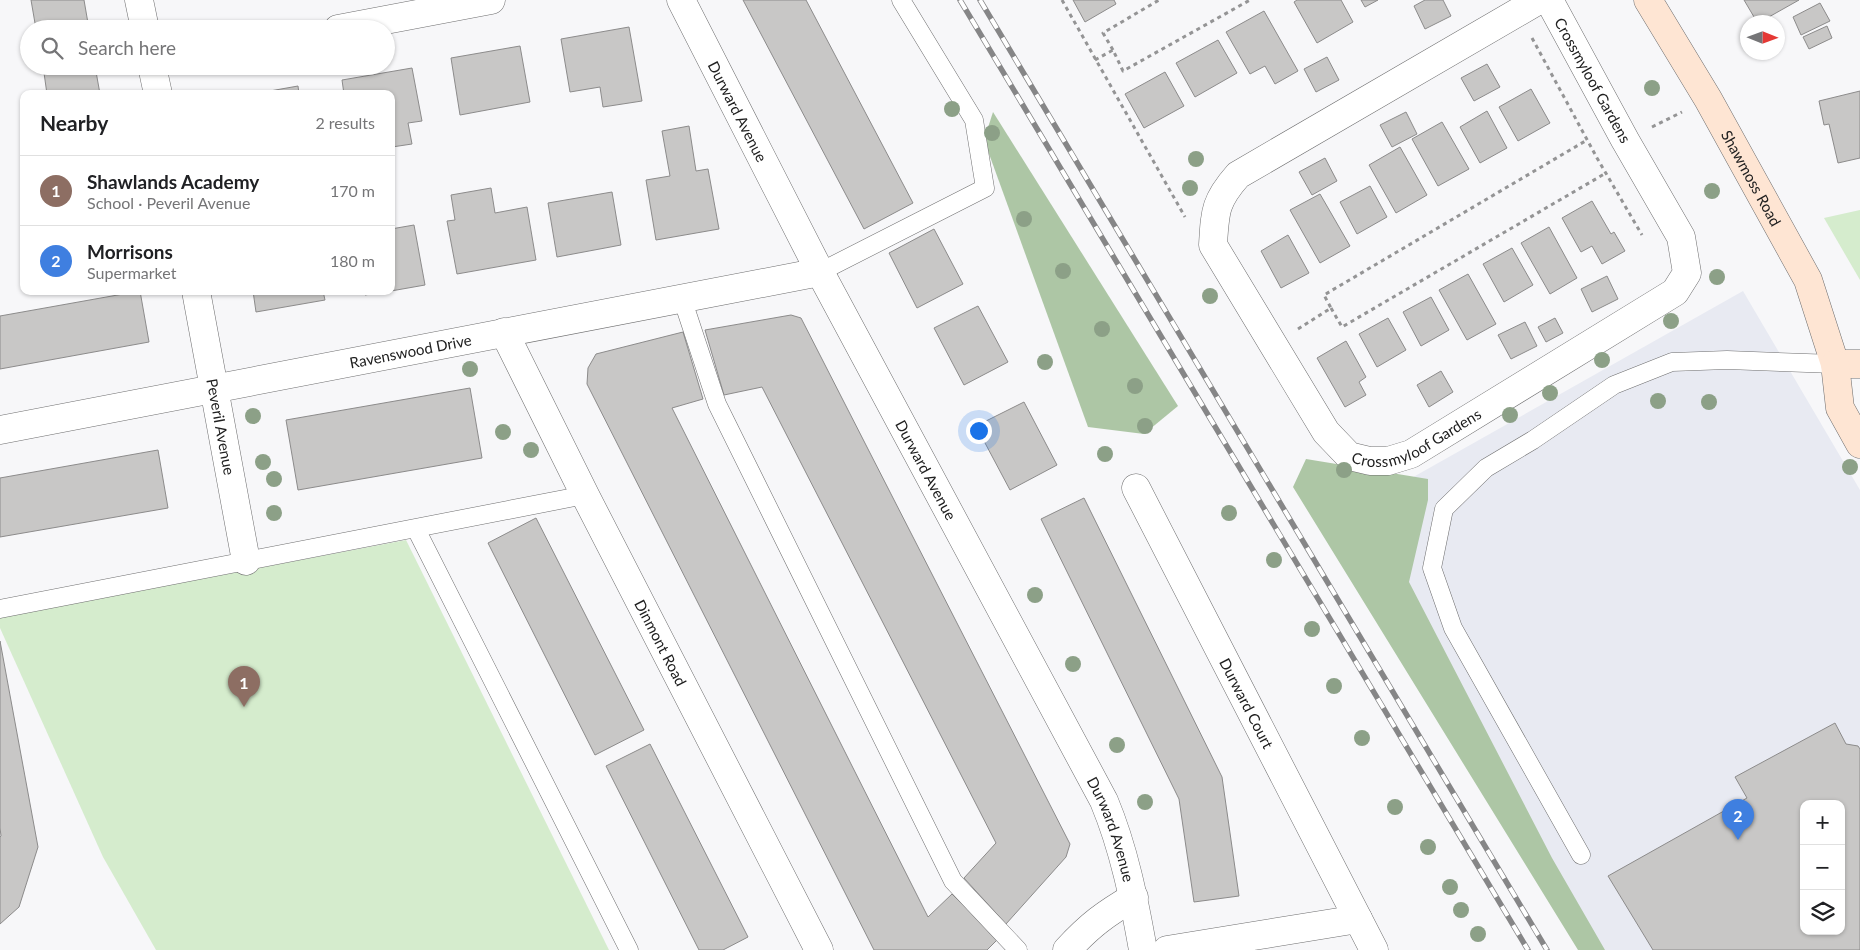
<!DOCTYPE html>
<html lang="en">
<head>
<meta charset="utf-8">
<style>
  :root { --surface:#fff; --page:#f6f6f6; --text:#202124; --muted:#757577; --line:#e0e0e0; --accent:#b82927 }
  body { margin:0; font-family:Lato,sans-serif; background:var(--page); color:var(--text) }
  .controls { position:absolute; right:15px; bottom:15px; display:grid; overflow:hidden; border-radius:10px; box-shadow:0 1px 4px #0004 }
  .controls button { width:45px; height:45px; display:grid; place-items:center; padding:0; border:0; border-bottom:1px solid var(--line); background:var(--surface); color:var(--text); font:25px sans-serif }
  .compass { position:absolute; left:1740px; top:15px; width:45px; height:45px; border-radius:50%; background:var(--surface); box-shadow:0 1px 4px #0004; rotate:91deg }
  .you { position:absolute; left:978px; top:430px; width:18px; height:18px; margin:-12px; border:4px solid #fff; border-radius:50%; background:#1a73e8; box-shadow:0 0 0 8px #1a73e833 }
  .badge { display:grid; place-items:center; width:32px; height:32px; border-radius:50%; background:var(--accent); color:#fff; font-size:16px; font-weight:700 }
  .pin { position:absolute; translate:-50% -41px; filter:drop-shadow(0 1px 2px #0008) }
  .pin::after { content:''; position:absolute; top:26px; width:18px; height:15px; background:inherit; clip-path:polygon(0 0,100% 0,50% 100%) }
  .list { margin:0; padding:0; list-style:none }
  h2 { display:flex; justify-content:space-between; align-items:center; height:65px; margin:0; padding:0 20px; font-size:21px }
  h2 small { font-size:16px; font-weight:400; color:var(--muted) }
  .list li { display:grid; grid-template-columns:32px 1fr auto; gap:15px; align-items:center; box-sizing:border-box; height:70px; padding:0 20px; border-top:1px solid var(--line) }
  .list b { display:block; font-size:19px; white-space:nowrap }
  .list p { margin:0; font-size:16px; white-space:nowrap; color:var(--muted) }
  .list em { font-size:16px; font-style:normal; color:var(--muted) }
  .icon { flex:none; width:28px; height:28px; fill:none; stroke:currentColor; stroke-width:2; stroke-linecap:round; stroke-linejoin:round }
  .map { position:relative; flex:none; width:1860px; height:950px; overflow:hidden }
  .search { position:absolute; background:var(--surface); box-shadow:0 1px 4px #0004; left:20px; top:20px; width:375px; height:55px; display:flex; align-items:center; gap:12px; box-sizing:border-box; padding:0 18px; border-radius:28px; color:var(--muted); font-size:19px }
  .panel { position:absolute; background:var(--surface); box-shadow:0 1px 4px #0004; left:20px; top:90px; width:375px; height:205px; border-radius:10px }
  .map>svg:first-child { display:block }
  .built { fill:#e8eaf2; fill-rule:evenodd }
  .green { fill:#d5eccd }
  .forest { fill:#adc6a5 }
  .building { fill:#c8c7c6; stroke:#8c8b8b; fill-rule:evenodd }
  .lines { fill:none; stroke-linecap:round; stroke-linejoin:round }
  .lane-casing { stroke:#6e6e6f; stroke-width:19 }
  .street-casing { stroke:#6e6e6f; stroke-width:29 }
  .secondary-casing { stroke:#6e6e6f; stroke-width:29 }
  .path { stroke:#949495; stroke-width:3; stroke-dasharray:4 4; stroke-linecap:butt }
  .lane { stroke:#fff; stroke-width:18 }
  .street { stroke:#fff; stroke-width:28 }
  .secondary { stroke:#fee5d3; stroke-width:28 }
  .rail-casing { stroke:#868687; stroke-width:5.5 }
  .rail { stroke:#fff; stroke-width:4; stroke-dasharray:11; stroke-linecap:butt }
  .tree { fill:#8ca087 }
  .labels { text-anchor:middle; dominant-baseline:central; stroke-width:5; stroke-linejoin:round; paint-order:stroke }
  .street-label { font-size:15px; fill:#202020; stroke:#fff }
</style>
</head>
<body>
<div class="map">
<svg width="1860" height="950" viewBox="0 0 1860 950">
  <rect width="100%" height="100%" fill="#f7f7f9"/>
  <!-- built -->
  <path class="built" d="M1743 291 1860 490V950H1590L1337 520ZM1804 804H1841V931H1804Z"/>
  <!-- green -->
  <g class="green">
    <path d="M1860 210V280L1824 218Z"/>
    <path d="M406 540 609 950H156L103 857 0 628V617Z"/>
  </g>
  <!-- forest -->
  <g class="forest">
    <path d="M993 112 1178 406 1144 434 1088 427 984 140Z"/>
    <path d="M1306 459 1428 479V500L1409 582 1552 858 1605 950H1578L1293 487Z"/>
  </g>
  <!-- building -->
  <g class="building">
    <path d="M31 0H84L89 29H36Z"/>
    <path d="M743 0H806L913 203 864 229Z"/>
    <path d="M1073 0H1114L1116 4 1085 22Z"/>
    <path d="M1297 0H1341L1353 22 1317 43 1294 2Z"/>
    <path d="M1361 0H1378L1365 7Z"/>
    <path d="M1425 0H1443L1451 16 1425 29 1414 6Z"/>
    <path d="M1744 0H1799L1760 22H1757Z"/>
    <path d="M1820 3 1830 21 1801 35 1793 17Z"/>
    <path d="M1264 11 1298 71 1275 84 1265 66 1250 74 1226 32Z"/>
    <path d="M1827 26 1832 38 1809 49 1803 37Z"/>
    <path d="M629 27 642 101 603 107 600 87 570 92 561 39Z"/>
    <path d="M1218 40 1237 73 1195 97 1176 63Z"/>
    <path d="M520 46 530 102 460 115 451 58Z"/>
    <path d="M1327 57 1339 80 1316 92 1304 69Z"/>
    <path d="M1487 64 1500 87 1474 101 1461 78Z"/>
    <path d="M43 66H95L100 94H47Z"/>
    <path d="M412 68 422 121 408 123 412 144 392 147 391 94H344L342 80Z"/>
    <path d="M1165 72 1184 106 1144 128 1125 94Z"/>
    <path d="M298 86 299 94H253Z"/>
    <path d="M1531 89 1550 123 1518 141 1499 107Z"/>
    <path d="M1860 91V158L1838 163 1829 124 1824 125 1819 101Z"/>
    <path d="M1487 111 1507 148 1480 163 1460 127Z"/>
    <path d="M1406 112 1417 134 1392 147 1380 125Z"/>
    <path d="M1442 122 1469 169 1438 186 1412 139Z"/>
    <path d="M689 126 696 171 708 169 719 229 656 240 646 180 670 176 662 131Z"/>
    <path d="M1400 147 1427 195 1396 213 1369 165Z"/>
    <path d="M1325 158 1337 181 1312 195 1299 172Z"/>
    <path d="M1370 186 1387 217 1357 234 1340 202Z"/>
    <path d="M491 188 495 213 527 207 536 260 457 274 447 221 455 220 451 195Z"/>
    <path d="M612 192 621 245 557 257 548 203Z"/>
    <path d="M1320 194 1350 246 1320 263 1290 210Z"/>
    <path d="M1592 201 1611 234 1614 232 1625 251 1602 264 1592 246 1581 252 1562 218Z"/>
    <path d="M414 225 425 285 391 291V229Z"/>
    <path d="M1549 227 1577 278 1550 294 1521 243Z"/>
    <path d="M934 229 963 284 917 308 889 253Z"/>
    <path d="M1288 235 1309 273 1281 288 1261 251Z"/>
    <path d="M1512 248 1533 285 1504 302 1483 264Z"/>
    <path d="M1468 274 1496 324 1467 340 1439 290Z"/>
    <path d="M1607 276 1618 299 1592 312 1581 289Z"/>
    <path d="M140 291 149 342 0 369V316Z"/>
    <path d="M253 291H323L325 300 256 312Z"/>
    <path d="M365 291H387L365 295Z"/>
    <path d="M1431 297 1449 330 1421 346 1403 312Z"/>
    <path d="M978 306 1008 362 964 385 934 328Z"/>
    <path d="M791 315 801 318 1070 844 1066 857 1006 924 964 878 996 843 762 387 724 395 705 330Z"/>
    <path d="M1388 318 1406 350 1377 367 1359 334Z"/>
    <path d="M1555 318 1563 333 1546 342 1538 327Z"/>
    <path d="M1525 322 1537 346 1511 359 1498 335Z"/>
    <path d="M683 332 703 399 672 408 928 917 952 894 998 939 987 950H874L587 384 588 368 596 354Z"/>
    <path d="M1346 341 1366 377 1359 382 1366 395 1345 407 1317 358Z"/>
    <path d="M1441 371 1453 392 1429 407 1417 385Z"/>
    <path d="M470 388 482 458 298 490 286 420Z"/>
    <path d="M1024 402 1057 465 1010 490 976 426Z"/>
    <path d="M158 450 168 508 0 537V478Z"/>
    <path d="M1084 498 1222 777 1239 896 1194 902 1179 799 1041 519Z"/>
    <path d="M536 518 644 730 595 755 488 543Z"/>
    <path d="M0 641 38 847 19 907 0 924V837L1 836 0 828Z"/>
    <path d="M1835 723 1846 744 1858 746 1860 749V950H1653L1608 876 1747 798 1735 777ZM1804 804H1841V931H1804Z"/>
    <path d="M650 744 748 937 723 950H699L606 766Z"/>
  </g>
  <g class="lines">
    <!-- lane casing -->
    <g class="lane-casing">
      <g id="lane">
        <path d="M820 272 985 188 974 120 901 0"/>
        <path d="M682 298 717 404 953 881 1018 950"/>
        <path d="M416 529 629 950"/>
        <path d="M0 609 585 495"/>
        <path d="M1581 855 1453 628 1432 568 1444 509 1486 468 1533 440 1614 385 1672 362 1727 360 1835 364"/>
      </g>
    </g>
    <!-- street casing -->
    <g class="street-casing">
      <g id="street">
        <path d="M139 0 145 29"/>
        <path id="s1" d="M681 0 820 272 1104 801C1124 849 1134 899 1143 950"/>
        <path id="s2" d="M1539 0 1238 175C1215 201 1215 211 1213 245L1326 432 1349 456 1370 461H1388L1411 454 1675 292 1687 273 1681 237 1625 140 1549 0"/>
        <path d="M338 29 491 0"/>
        <path d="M152 66 158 94"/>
        <path id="s3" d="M196 291 246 561"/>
        <path id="s4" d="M504 332 585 495 819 950"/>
        <path id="s5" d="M0 430 820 272"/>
        <path id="s6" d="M1136 488 1374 950"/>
        <path d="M1067 950C1090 925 1105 914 1134 897"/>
        <path d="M1167 950 1358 919"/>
      </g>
    </g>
    <!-- secondary casing -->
    <g class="secondary-casing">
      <g id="secondary">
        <path id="s7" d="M1648 0 1708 99 1808 280 1835 364H1860"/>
        <path d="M1835 364 1840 408 1860 444"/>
      </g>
    </g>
    <!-- path -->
    <g class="path">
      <path d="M1062 0 1185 217"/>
      <path d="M1532 38 1597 158 1642 235"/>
      <path d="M1113 50 1103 33 1159 0"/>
      <path d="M1095 60 1113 50 1123 71 1250 0"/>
      <path d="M1652 127 1682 112"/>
      <path d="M1331 308 1342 327 1606 173"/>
      <path d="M1298 329 1331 308 1324 295 1587 140"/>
    </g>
    <!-- lane -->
    <use href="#lane" class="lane"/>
    <!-- street -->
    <use href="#street" class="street"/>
    <!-- secondary -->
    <use href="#secondary" class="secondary"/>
    <!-- rail casing -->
    <g class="rail-casing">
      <g id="rail">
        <path d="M960 0 1528 950"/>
        <path d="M980 0 1547 950"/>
      </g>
    </g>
    <!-- rail -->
    <use href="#rail" class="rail"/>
  </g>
  <!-- trees -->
  <g class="tree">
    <circle cx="1652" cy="88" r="8"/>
    <circle cx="952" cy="109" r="8"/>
    <circle cx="992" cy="133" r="8"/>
    <circle cx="1196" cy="159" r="8"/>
    <circle cx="1190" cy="188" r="8"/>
    <circle cx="1712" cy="191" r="8"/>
    <circle cx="1024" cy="219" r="8"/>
    <circle cx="1063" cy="271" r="8"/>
    <circle cx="1717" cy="277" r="8"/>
    <circle cx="1210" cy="296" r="8"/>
    <circle cx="1671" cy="321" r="8"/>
    <circle cx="1102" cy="329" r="8"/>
    <circle cx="1602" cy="360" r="8"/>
    <circle cx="1045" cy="362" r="8"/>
    <circle cx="470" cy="369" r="8"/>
    <circle cx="1135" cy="386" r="8"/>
    <circle cx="1550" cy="393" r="8"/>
    <circle cx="1658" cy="401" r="8"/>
    <circle cx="1709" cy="402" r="8"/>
    <circle cx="1510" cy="415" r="8"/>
    <circle cx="253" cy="416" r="8"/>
    <circle cx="1145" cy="426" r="8"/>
    <circle cx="503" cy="432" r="8"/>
    <circle cx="531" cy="450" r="8"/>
    <circle cx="1105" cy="454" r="8"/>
    <circle cx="263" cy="462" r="8"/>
    <circle cx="1850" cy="467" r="8"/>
    <circle cx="1344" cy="470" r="8"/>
    <circle cx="274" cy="479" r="8"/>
    <circle cx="274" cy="513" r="8"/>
    <circle cx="1229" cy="513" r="8"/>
    <circle cx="1274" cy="560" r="8"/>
    <circle cx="1035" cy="595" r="8"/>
    <circle cx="1312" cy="629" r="8"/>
    <circle cx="1073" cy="664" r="8"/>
    <circle cx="1334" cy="686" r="8"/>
    <circle cx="1362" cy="738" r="8"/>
    <circle cx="1117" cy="745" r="8"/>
    <circle cx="1145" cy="802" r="8"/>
    <circle cx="1395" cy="807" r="8"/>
    <circle cx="1428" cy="847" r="8"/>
    <circle cx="1450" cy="887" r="8"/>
    <circle cx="1461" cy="910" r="8"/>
    <circle cx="1478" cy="934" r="8"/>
  </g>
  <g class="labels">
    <!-- street labels -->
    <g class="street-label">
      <text transform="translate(1593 80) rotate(61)">Crossmyloof Gardens</text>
      <text stroke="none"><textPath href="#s1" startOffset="125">Durward Avenue</textPath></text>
      <text stroke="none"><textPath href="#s7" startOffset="206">Shawmoss Road</textPath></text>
      <text stroke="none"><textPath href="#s5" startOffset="418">Ravenswood Drive</textPath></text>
      <text stroke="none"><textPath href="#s3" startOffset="138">Peveril Avenue</textPath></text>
      <text stroke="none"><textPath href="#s2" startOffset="750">Crossmyloof Gardens</textPath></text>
      <text stroke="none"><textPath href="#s1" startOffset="530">Durward Avenue</textPath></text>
      <text stroke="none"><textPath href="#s4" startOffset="348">Dinmont Road</textPath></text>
      <text stroke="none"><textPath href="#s6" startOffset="242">Durward Court</textPath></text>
      <text stroke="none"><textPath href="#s1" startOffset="935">Durward Avenue</textPath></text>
    </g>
  </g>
</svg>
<div class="controls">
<button>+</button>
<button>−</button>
<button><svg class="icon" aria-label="layers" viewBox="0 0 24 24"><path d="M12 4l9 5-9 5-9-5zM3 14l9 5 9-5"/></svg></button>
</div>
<svg class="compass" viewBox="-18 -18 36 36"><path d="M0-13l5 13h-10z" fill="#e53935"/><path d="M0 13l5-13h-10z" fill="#757577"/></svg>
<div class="you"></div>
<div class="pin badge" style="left:244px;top:707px;background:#8d6e63">1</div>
<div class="pin badge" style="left:1738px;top:840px;background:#3f7fe0">2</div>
<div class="search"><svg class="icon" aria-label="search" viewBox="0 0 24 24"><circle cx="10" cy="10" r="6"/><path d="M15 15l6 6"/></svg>Search here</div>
<section class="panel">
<h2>Nearby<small>2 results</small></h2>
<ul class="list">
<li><span class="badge" style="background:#8d6e63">1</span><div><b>Shawlands Academy</b><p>School · Peveril Avenue</p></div><em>170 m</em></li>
<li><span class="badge" style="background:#3f7fe0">2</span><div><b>Morrisons</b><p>Supermarket</p></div><em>180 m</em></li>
</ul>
</section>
</div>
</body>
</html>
